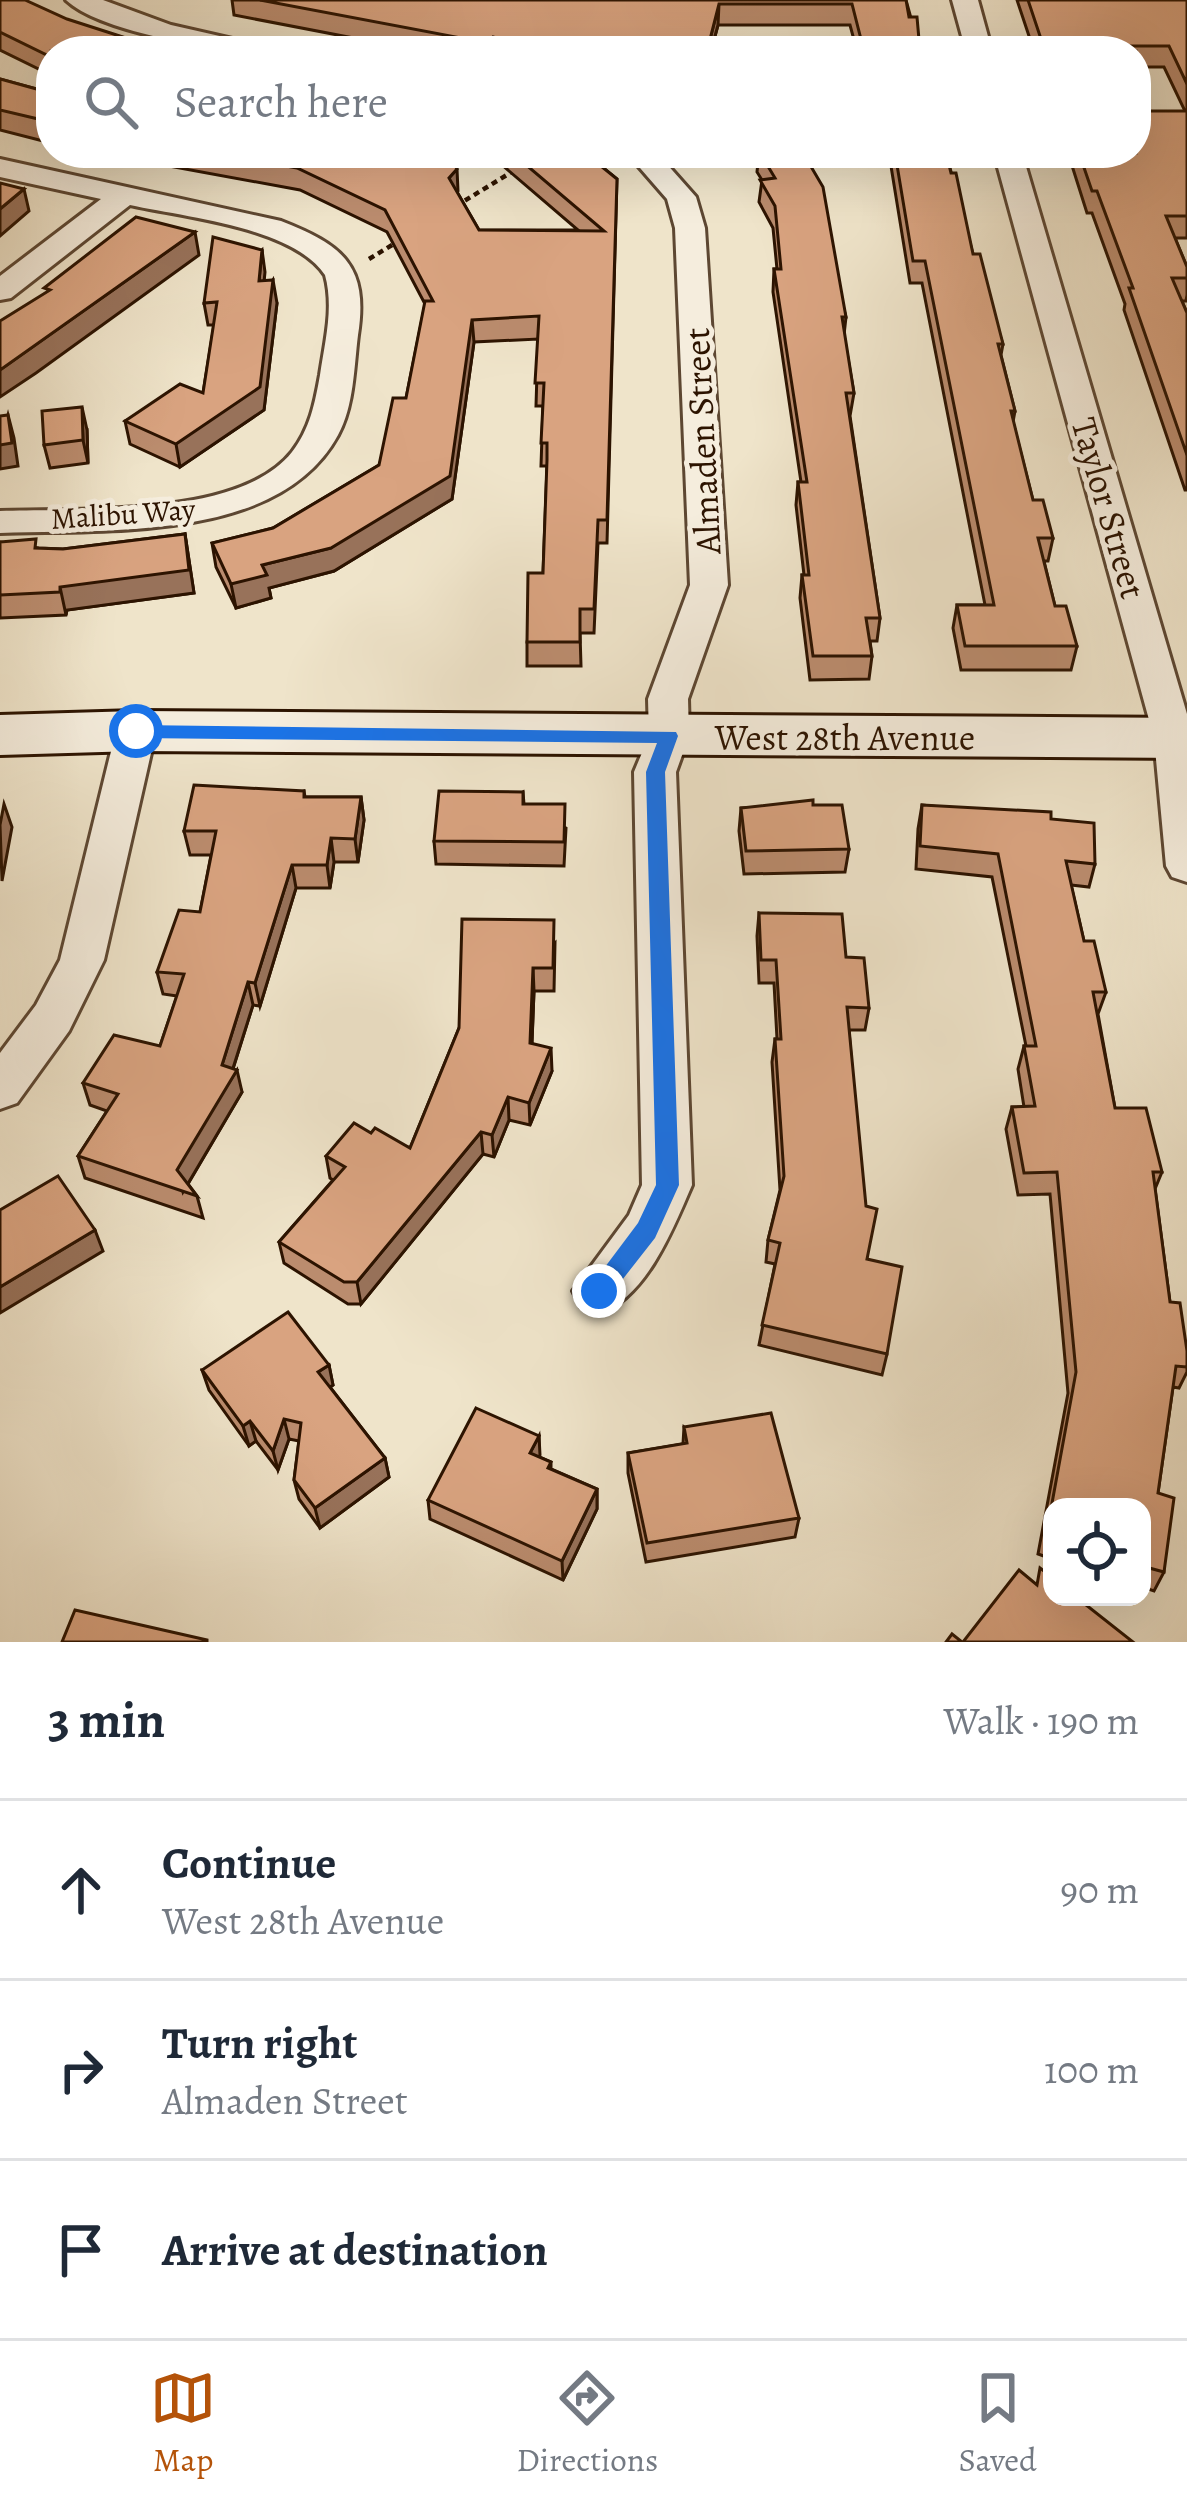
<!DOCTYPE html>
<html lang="en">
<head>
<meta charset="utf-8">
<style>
  :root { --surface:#fff; --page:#f6f6f7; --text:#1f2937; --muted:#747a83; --line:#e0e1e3; --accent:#b45309 }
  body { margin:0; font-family:Alegreya,serif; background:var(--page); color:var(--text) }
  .controls { position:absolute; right:36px; bottom:36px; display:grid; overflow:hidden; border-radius:24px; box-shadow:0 12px 48px #0002 }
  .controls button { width:108px; height:108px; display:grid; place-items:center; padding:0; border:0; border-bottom:3px solid var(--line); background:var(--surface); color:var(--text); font:60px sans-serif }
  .stop { position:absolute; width:36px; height:36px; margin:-27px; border:9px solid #1a73e8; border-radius:50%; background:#fff }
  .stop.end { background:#1a73e8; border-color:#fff; box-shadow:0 3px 12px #0008 }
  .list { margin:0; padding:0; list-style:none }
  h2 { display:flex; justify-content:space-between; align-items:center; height:156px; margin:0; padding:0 48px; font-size:51px }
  h2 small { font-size:39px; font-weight:400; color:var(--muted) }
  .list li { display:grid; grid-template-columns:78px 1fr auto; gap:36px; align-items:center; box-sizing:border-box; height:180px; padding:0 48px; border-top:3px solid var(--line) }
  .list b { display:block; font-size:45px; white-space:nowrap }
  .list p { margin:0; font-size:39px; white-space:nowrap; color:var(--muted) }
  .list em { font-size:39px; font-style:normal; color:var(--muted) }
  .icon { flex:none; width:66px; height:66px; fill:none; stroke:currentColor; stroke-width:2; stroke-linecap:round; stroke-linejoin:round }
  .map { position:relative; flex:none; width:1187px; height:1642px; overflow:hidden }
  .search { position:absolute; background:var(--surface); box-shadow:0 12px 48px #0002; left:36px; right:36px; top:36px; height:132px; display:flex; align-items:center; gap:30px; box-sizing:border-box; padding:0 42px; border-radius:48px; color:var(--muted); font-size:45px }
  .sheet { height:696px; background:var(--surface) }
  nav { display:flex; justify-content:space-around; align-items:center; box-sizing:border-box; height:168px; border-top:3px solid var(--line); background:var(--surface); font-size:33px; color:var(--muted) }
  nav a { display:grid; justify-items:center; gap:6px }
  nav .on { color:var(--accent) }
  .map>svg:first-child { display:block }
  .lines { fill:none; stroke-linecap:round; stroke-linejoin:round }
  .street-casing { stroke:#5d4732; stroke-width:6 }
  .secondary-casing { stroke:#2c1300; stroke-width:6 }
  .path { stroke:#2c1300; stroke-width:4.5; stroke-dasharray:6 4.5; stroke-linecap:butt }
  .street { fill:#f5eddd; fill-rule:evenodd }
  .secondary { fill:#f5eddd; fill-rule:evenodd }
  .wall { fill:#bb8c6e; stroke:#2c1300; stroke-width:3 }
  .shaded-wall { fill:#98725a; stroke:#2c1300; stroke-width:3 }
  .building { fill:#d9a380; stroke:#2c1300; stroke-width:3 }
  .route { fill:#1a73e8 }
  .labels { text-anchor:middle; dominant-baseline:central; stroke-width:10; stroke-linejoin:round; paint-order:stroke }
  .far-street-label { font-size:30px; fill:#2c1300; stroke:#f5eddd }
  .street-label { font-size:36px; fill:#2c1300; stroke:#f5eddd }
</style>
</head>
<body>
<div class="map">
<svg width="1187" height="1642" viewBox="0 0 1187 1642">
  <rect width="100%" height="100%" fill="#efe4ca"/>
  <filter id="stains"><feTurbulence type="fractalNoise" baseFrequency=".00167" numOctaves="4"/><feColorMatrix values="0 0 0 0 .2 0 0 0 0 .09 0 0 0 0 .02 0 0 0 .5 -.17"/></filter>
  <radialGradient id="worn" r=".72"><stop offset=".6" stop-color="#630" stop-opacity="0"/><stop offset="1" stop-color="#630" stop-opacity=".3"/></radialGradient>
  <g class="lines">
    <!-- street casing -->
    <g class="street-casing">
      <g id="street">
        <path d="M66 0H103L171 25 259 45 263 51C216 51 100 32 66 0Z"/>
        <path d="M952 0H978L992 51H966Z"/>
        <path d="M627 153H657L696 197 705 228 728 585 688 699 689 736 676 772 692 1185C673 1229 647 1296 599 1314L581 1307 573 1291 629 1215 642 1185 634 772 649 736 648 699 690 585 675 228 667 199Z"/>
        <path d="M994 153H1022L1187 714V882L1172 877 1166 866 1154 738Z"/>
        <path d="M0 159 281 221C342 245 369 265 358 335 354 367 354 406 338 435 279 543 107 529 0 533V511C78 508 239 519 292 452 310 429 315 403 320 375 325 341 334 308 325 275 293 227 184 217 130 205L11 298 0 300V276L101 199 0 177Z"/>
        <path d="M136 717 150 721 156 731 104 960 69 1031 17 1103 0 1109V1053L36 1005 60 960 116 731 122 721Z"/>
      </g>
    </g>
    <!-- secondary casing -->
    <g class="secondary-casing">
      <path id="secondary" d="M136 711 1187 718V758L136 751 0 755V715Z"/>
    </g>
    <!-- path -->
    <g class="path">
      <path d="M456 206 515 170"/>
      <path d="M369 259 402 239"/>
    </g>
    <!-- street -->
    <use href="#street" class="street"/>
    <!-- secondary -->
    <use href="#secondary" class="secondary"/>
  </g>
  <!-- wall -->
  <g class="wall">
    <path d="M0 0 154 47 155 50 51 51V75L0 50Z"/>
    <path d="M232 0H906L920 51H857L850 25H718L711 51H421L234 15Z"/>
    <path d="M1017 0H1187V238H1175L1187 267V295L1186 301H1182L1187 313V490H1185L1124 310 1125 304 1092 213H1087L1068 153H1136L1185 111 1164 67H1136V51H1034Z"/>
    <path d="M0 79 51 93V143L0 130Z"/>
    <path d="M98 153H447L457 192 479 230H578L488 153H585L617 179 607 543H598L594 633H580L581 666H527V642L543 573 547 466H541L543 406H536L538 339 474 342 452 499 334 571 269 588 271 598 236 608 216 567 212 543 273 528 379 465 406 398 425 304 387 232 300 190Z"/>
    <path d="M759 153H803L846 317 844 335 854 393 850 416 880 618 877 641H870L872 656 869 679 810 680 800 598 802 575H804L796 505 798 482H801L773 292 774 269H777L773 228 759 202 762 180 757 172Z"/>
    <path d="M882 153H946L973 254 1003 344 1001 355 1015 411 1013 422 1033 500 1053 538 1048 561H1044L1055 606 1077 646 1071 670H961L953 628 957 605H985L922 283H910L890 160H884Z"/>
    <path d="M262 250 264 280 277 303 264 410 180 467 130 444 125 421 203 393 214 325H208L204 303Z"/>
    <path d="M87 430 88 463 50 468 44 445Z"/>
    <path d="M185 534 194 593 67 610 66 615 0 618V542L39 548 63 549Z"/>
    <path d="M304 791 305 797H361L364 820 358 862H334L330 888H296L260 1006 253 1005 233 1069 242 1092 188 1184 197 1196 203 1218 85 1178 78 1156 107 1111 90 1105 83 1083 160 1046 177 996 163 994 157 972 200 912 211 855H190L184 831Z"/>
    <path d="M523 792 524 804 566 828 564 866 436 864 434 841Z"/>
    <path d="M813 805 849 849 845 872 744 874 739 831 741 808Z"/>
    <path d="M922 805 1051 819 1095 864 1089 887 1071 885 1084 941 1106 992 1098 1014 1115 1108 1162 1172 1155 1189 1170 1302 1187 1351V1372L1179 1388 1173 1387 1158 1493 1164 1572 1154 1591 1142 1587V1507H1052V1559L1038 1554 1068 1393 1050 1194 1018 1195 1006 1129 1012 1107H1024L1018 1069 1024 1046H1026L992 877 916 869 918 829Z"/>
    <path d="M759 913 846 957 869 1008 865 1030H849L867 1259 887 1354 882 1375 759 1345 775 1264 766 1262 768 1240 780 1190 772 1062 775 1039H777L774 983H759L757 936Z"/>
    <path d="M555 943 554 991H534L532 1043 552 1071 530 1125 509 1120 494 1157 483 1154 361 1304H348L284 1263 279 1242 333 1180 330 1178 326 1156 371 1133 410 1148 459 1028Z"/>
    <path d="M329 1365 333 1385 330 1387 385 1458 389 1477 320 1528 299 1499 294 1480 299 1441 289 1439 278 1470 256 1441 249 1446 209 1390 202 1370Z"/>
    <path d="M684 1427 799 1518 795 1537 646 1562 628 1473V1453L683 1444Z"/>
    <path d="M539 1436V1457L551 1462V1469L597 1489V1509L563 1580 430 1519 428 1500Z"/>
  </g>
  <!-- shaded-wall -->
  <g class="shaded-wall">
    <path d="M719 4 718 25 711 51H707Z"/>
    <path d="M493 37 494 51H488L487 43Z"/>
    <path d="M457 169 458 191 450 200 449 178Z"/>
    <path d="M24 189 29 211 0 236V209Z"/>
    <path d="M195 232 199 255 36 373 0 397V370Z"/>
    <path d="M262 250 265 272 262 303 259 281Z"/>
    <path d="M273 280 277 303 264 410 180 467 176 444Z"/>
    <path d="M472 320 474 342 452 499 334 571 269 588 271 598 236 608 231 584 262 565 331 548Z"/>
    <path d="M82 407 87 430 88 463 83 440Z"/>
    <path d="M8 415 14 438 18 466 0 469V445Z"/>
    <path d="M185 534 194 593 67 610 66 615 60 587Z"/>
    <path d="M361 797 364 820 358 862 355 839Z"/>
    <path d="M4 804 12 827 2 881 0 825Z"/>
    <path d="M331 838 334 862 330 888 327 865Z"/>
    <path d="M292 865 296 888 260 1006 255 983Z"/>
    <path d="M533 968 534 991 531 1065 530 1043Z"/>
    <path d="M248 982 253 1005 228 1084 237 1070 242 1092 183 1192 177 1170 222 1065Z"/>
    <path d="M551 1048 552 1071 530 1125 529 1103Z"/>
    <path d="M508 1097 509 1120 494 1157 492 1135Z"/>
    <path d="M481 1132 483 1154 361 1304 357 1282Z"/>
    <path d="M95 1230 103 1251 0 1313V1287Z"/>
    <path d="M329 1365 333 1385 323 1392 318 1372Z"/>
    <path d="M284 1419 289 1439 278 1470 273 1451Z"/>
    <path d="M250 1421 256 1441 249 1446 243 1426Z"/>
    <path d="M539 1436 540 1455 531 1473 530 1453Z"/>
    <path d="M385 1458 389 1477 320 1528 315 1508Z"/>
    <path d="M597 1489V1509L563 1580 562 1561Z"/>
  </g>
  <!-- building -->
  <g class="building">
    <path d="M0 0H25L67 19 154 47 151 49 159 51H51V57L0 32Z"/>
    <path d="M260 0H906L909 17H917L920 51H864L852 4H719L707 51H543L493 37 487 43Z"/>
    <path d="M1028 0H1187V84L1169 46H1093L1095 51H1045Z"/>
    <path d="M0 79 51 93V122L0 110Z"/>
    <path d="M1136 111H1187V216H1166L1187 267V278H1172L1187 313V455L1129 288H1133L1097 191H1092L1079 153H1136Z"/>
    <path d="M213 153H447L457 169 449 178 479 230 604 231 512 153H585L617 179 607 520H598L594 609H580V642H527L528 573H543L547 460V443H541L544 383H535L539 316 472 320 450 476 331 548 262 565 267 575 231 584 212 543 273 528 379 465 393 398H406L425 301H433L385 210 297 168Z"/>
    <path d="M760 153H803L823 187 846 317H842L854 393H846L880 618H866L872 656H813L802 575H809L798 482H807L774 269H781L775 206 760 180 775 178Z"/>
    <path d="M895 153H946L951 173H956L973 254H980L1003 344H998L1015 411H1011L1033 500H1043L1053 538H1038L1055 606H1066L1077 646H965L957 605H994L925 261H913Z"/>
    <path d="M0 183 24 189 0 209Z"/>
    <path d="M136 217 195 232 0 370V321L50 290 44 288Z"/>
    <path d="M213 237 262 250 259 281 273 280 260 387 176 444 125 421 180 384 203 393 217 302 204 303Z"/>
    <path d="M82 407 83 440 44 445 42 411Z"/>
    <path d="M8 415 12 443 0 445V416Z"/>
    <path d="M185 534 189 570 60 587V592L0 595V542L36 539 35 548 63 549Z"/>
    <path d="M194 785 304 791V797H361L355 839 331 838 327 865H292L255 983 248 982 222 1065 237 1070 177 1170 197 1196 78 1156 118 1094 83 1083 114 1035 160 1046 184 974 157 972 179 910 200 912 216 831H184Z"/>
    <path d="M439 791 523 792V804H565L564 842 434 841Z"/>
    <path d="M813 800V805H842L849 849 746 851 741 808Z"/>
    <path d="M922 805 1051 812V819L1094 823 1095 864 1066 861 1084 941H1094L1106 992H1093L1115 1108H1146L1162 1172H1153L1170 1302 1180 1303 1187 1351V1367L1176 1366 1158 1493 1174 1498 1164 1572 1142 1566V1507H1052V1537L1046 1536 1076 1372 1057 1172 1024 1173 1012 1107 1035 1106 1024 1046H1036L998 854 920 846Z"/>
    <path d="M759 913 842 914 846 957 864 958 869 1008 847 1007 866 1206 877 1209 867 1259 902 1267 887 1354 762 1325 780 1243 768 1240 784 1176 775 1039H781L776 960H761Z"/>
    <path d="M462 919 554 920 553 968H533L530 1043 551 1048 529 1103 508 1097 492 1135 481 1132 357 1282H344L279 1242 345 1167 326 1156 354 1123 371 1133 375 1128 410 1148 459 1028Z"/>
    <path d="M58 1176 95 1230 0 1287V1210Z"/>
    <path d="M288 1312 329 1365 318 1372 385 1458 315 1508 294 1480 301 1423 284 1419 273 1451 250 1421 243 1426 202 1370Z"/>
    <path d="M476 1408 539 1436 530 1453 551 1462 548 1468 597 1489 562 1561 428 1500Z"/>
    <path d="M771 1413 799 1518 647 1543 628 1453 687 1443 684 1427Z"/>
    <path d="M1040 1568 1052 1577V1597H1076L1133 1642H963L1019 1570 1037 1585Z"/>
    <path d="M75 1610 207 1640V1642H62Z"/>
    <path d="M952 1634 962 1642H946Z"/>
  </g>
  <!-- route -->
  <path class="route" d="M136 725 676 732 678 736 665 772 679 1185 655 1238 608 1298 599 1302 587 1291 638 1223 656 1185 646 772 657 743 136 738 127 731Z"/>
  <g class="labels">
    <!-- far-street labels -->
    <g class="far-street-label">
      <text transform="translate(123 514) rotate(-4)">Malibu Way</text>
    </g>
    <!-- street labels -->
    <g class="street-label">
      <text transform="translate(702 441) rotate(-93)">Almaden Street</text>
      <text transform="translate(1109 508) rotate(74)">Taylor Street</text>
      <text x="845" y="737">West 28th Avenue</text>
    </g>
  </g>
  <rect width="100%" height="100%" filter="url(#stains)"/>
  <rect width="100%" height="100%" fill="url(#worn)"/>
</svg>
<div class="controls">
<button><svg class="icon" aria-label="locate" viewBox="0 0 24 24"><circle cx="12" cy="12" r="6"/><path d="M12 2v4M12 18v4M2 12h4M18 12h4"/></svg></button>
</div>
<div class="stop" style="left:136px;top:731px"></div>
<div class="stop end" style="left:599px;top:1291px"></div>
<div class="search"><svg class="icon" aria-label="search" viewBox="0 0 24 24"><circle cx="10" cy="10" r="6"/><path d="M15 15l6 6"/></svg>Search here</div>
</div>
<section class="sheet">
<h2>3 min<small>Walk · 190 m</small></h2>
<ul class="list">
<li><svg class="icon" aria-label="ahead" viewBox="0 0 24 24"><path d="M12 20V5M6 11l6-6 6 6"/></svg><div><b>Continue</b><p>West 28th Avenue</p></div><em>90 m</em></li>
<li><svg class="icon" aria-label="right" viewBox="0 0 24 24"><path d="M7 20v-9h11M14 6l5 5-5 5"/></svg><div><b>Turn right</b><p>Almaden Street</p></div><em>100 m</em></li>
<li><svg class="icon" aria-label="arrive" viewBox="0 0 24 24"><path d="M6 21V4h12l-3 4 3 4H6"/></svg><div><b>Arrive at destination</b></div></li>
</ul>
</section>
<nav>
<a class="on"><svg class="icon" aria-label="map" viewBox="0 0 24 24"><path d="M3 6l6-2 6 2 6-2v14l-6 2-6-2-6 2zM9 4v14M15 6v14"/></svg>Map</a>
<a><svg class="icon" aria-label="directions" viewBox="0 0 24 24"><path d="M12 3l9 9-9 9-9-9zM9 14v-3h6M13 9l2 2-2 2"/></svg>Directions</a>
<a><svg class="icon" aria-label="saved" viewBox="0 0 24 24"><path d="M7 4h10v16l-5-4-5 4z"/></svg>Saved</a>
</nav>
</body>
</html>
